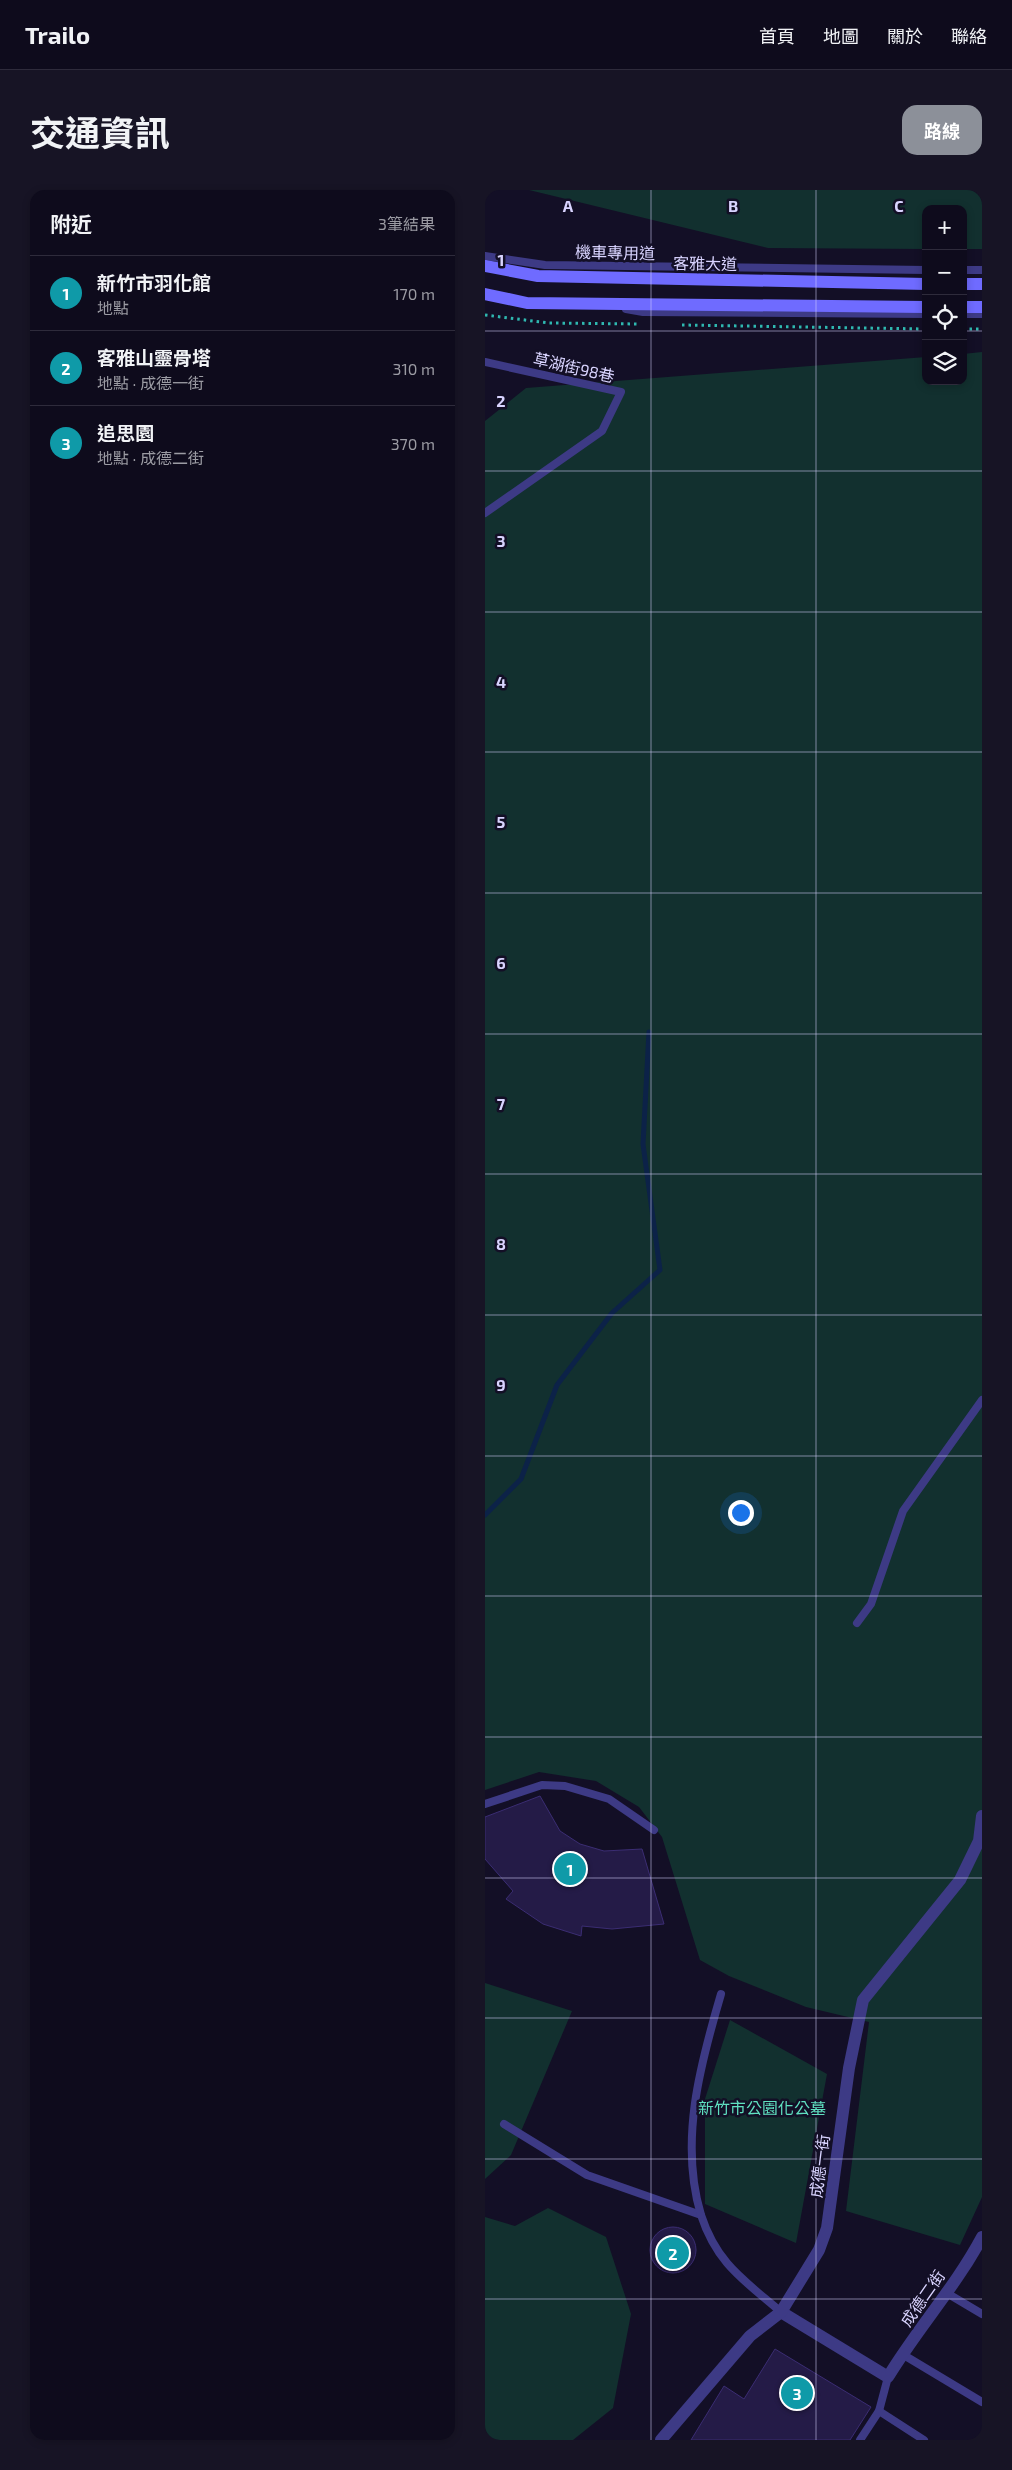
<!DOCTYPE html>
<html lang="zh-TW">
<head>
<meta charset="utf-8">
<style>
  :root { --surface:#0e0b1c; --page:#171425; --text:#f1f3f6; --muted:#9b9ba3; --line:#2e2b3b; --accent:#8c9099 }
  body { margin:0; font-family:"Exo 2","Noto Sans TC",sans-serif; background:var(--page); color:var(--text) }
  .controls { position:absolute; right:15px; top:15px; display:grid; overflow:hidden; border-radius:10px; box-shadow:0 2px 8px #0003 }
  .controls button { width:45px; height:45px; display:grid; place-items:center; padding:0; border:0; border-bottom:1px solid var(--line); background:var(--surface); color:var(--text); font:25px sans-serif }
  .you { position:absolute; left:255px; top:1322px; width:18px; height:18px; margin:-12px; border:4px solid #fff; border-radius:50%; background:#1a73e8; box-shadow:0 0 0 8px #1a73e833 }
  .badge { display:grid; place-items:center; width:32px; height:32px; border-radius:50%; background:var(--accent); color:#fff; font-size:16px; font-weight:700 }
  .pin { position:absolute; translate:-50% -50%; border:2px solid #fff; box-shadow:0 1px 5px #0006 }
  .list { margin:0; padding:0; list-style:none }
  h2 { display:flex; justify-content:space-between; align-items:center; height:65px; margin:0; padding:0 20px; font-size:21px }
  h2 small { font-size:16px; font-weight:400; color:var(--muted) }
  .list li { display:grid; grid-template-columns:32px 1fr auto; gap:15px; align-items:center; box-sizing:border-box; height:75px; padding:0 20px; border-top:1px solid var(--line) }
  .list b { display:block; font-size:19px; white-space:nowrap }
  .list p { margin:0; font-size:16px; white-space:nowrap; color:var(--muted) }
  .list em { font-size:16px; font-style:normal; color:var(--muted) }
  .icon { flex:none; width:28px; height:28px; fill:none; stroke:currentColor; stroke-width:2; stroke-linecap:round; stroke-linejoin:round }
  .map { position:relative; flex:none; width:497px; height:2250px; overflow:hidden; border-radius:15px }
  header { display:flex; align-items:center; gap:30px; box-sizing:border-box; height:70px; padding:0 25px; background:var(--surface); border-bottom:1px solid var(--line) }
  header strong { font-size:24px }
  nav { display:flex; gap:28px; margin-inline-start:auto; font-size:18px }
  .intro { display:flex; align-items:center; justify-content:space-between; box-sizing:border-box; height:120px; padding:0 30px }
  h1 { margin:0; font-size:35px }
  .button { padding:12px 22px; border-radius:15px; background:var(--accent); color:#fff; font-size:18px; font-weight:700 }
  main { display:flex; gap:30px; padding:0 30px }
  aside { flex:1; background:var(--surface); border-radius:15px; box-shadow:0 2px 8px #0003 }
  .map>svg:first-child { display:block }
  .green { fill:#12302f }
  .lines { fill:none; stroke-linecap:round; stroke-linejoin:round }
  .stream { stroke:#0c2248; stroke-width:5 }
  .building { fill:#241b47; stroke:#3b2d73 }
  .path { stroke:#2fb8b0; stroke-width:3; stroke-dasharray:2.5 4; stroke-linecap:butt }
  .lane { stroke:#3d3a85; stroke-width:8 }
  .street { stroke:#3d3a85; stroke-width:12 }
  .secondary { stroke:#6f6bff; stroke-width:12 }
  .grid { fill:none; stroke:#d9d4ff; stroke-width:1; stroke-opacity:0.55 }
  .labels { text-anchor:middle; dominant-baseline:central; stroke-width:5; stroke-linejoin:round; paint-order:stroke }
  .street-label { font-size:16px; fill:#d9d4ff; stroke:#130f26 }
  .park-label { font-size:16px; fill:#5fe0c0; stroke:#130f26 }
  .grid-label { font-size:16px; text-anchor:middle; font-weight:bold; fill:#d9d4ff; stroke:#130f26; stroke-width:5; stroke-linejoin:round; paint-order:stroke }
</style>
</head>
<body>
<header>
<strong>Trailo</strong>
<nav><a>首頁</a><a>地圖</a><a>關於</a><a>聯絡</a></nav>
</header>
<div class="intro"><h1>交通資訊</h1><a class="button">路線</a></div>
<main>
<aside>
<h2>附近<small>3筆結果</small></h2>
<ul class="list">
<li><span class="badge" style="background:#0f9aa8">1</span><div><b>新竹市羽化館</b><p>地點</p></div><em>170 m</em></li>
<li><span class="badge" style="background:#0f9aa8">2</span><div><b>客雅山靈骨塔</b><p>地點 · 成德一街</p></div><em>310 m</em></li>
<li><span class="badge" style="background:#0f9aa8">3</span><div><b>追思園</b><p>地點 · 成德二街</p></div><em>370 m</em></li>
</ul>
</aside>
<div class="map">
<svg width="497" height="2250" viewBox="0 0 497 2250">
  <rect width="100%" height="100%" fill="#130f26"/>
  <!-- green -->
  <g class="green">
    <path d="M44 0H497V59H478V19H441V59L283 58Z"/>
    <path d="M497 162V2007L475 2055 361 2021 384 1832 321 1817 244 1786 215 1770 177 1647 154 1617 111 1591 54 1582 0 1600V231L41 198 441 167V191H478V164Z"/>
    <path d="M0 1793 87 1821 26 1965 0 1989Z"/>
    <path d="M245 1830 342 1884 311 2053 220 2014V1909Z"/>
    <path d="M63 2018 121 2047 146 2124 128 2218 88 2250H0V2027L30 2036Z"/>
  </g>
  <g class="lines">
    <!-- stream -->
    <path class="stream" d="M0 1325 36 1289 72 1195 127 1123 175 1080 158 954 164 842"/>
  </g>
  <!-- building -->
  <g class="building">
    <path d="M55 1606 75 1641 95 1654 119 1661 157 1659 179 1734 127 1739 97 1736 96 1746 58 1734 21 1709 28 1701 0 1669V1627Z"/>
    <circle cx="188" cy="2060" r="23"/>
    <path d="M290 2159 386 2217 365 2250H206L239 2196 259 2209Z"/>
  </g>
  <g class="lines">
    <!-- path -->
    <g class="path">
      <path d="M0 125 64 133 154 134"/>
      <path d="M197 135 441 139"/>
      <path d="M478 139H497"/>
    </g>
    <!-- lane -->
    <g class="lane">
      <path d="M0 66 60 75 441 80"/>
      <path d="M478 80H497"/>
      <path d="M141 119 158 122 441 124"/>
      <path d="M478 124H497"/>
      <path d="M0 172 136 202 117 241 0 323"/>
      <path d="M372 1433 386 1414 418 1321 497 1210"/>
      <path d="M0 1614 57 1595 80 1596 124 1609 169 1640"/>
      <path d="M19 1934 102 1985 216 2025C232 2074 259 2090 296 2122"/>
      <path d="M216 2025C194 1952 215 1875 236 1804"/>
      <path d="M460 2102 497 2124"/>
      <path d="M417 2164 497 2212"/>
      <path d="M394 2221 439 2250"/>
      <path d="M375 2250 394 2221 403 2187"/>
    </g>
    <!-- street -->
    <g class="street">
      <path d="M296 2122 403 2187C432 2139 471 2096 497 2047"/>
      <path d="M176 2250 265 2146 296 2122 334 2060 342 2038 364 1878 378 1810 475 1690 494 1651 497 1626"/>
    </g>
    <!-- secondary -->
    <g class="secondary">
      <path d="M0 76 53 86 441 94"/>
      <path d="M478 94H497"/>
      <path d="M0 104 42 113 441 117"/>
      <path d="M478 117H497"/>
    </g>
  </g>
  <!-- grid -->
  <path class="grid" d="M166 0V2250M331 0V2250M0 141H441M478 141H497M0 281H497M0 422H497M0 562H497M0 703H497M0 844H497M0 984H497M0 1125H497M0 1266H497M0 1406H497M0 1547H497M0 1688H497M0 1828H497M0 1969H497M0 2109H497"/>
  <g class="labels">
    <!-- street labels -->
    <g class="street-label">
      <text transform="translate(130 62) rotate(1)">機車專用道</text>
      <text transform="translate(220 73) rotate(1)">客雅大道</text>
      <text transform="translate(89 177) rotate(13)">草湖街98巷</text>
      <text transform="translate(334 1976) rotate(-83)">成德一街</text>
      <text transform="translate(437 2108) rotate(-55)">成德二街</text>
    </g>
    <!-- park labels -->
    <g class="park-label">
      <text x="277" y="1917">新竹市公園化公墓</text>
    </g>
  </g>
  <g class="grid-label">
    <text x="83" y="22">A</text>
    <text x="248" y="22">B</text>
    <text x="414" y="22">C</text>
    <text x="16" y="76">1</text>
    <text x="16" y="217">2</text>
    <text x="16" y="357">3</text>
    <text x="16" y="498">4</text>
    <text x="16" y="638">5</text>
    <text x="16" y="779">6</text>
    <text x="16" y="920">7</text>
    <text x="16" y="1060">8</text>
    <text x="16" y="1201">9</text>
  </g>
</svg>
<div class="controls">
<button>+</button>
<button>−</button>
<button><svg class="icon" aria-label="locate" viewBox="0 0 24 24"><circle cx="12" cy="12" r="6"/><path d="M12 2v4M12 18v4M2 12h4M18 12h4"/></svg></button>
<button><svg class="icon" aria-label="layers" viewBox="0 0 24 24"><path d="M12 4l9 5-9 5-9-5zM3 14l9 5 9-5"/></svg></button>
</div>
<div class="you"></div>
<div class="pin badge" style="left:85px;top:1679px;background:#0f9aa8">1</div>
<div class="pin badge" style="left:188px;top:2063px;background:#0f9aa8">2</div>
<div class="pin badge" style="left:312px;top:2203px;background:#0f9aa8">3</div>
</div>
</main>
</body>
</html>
